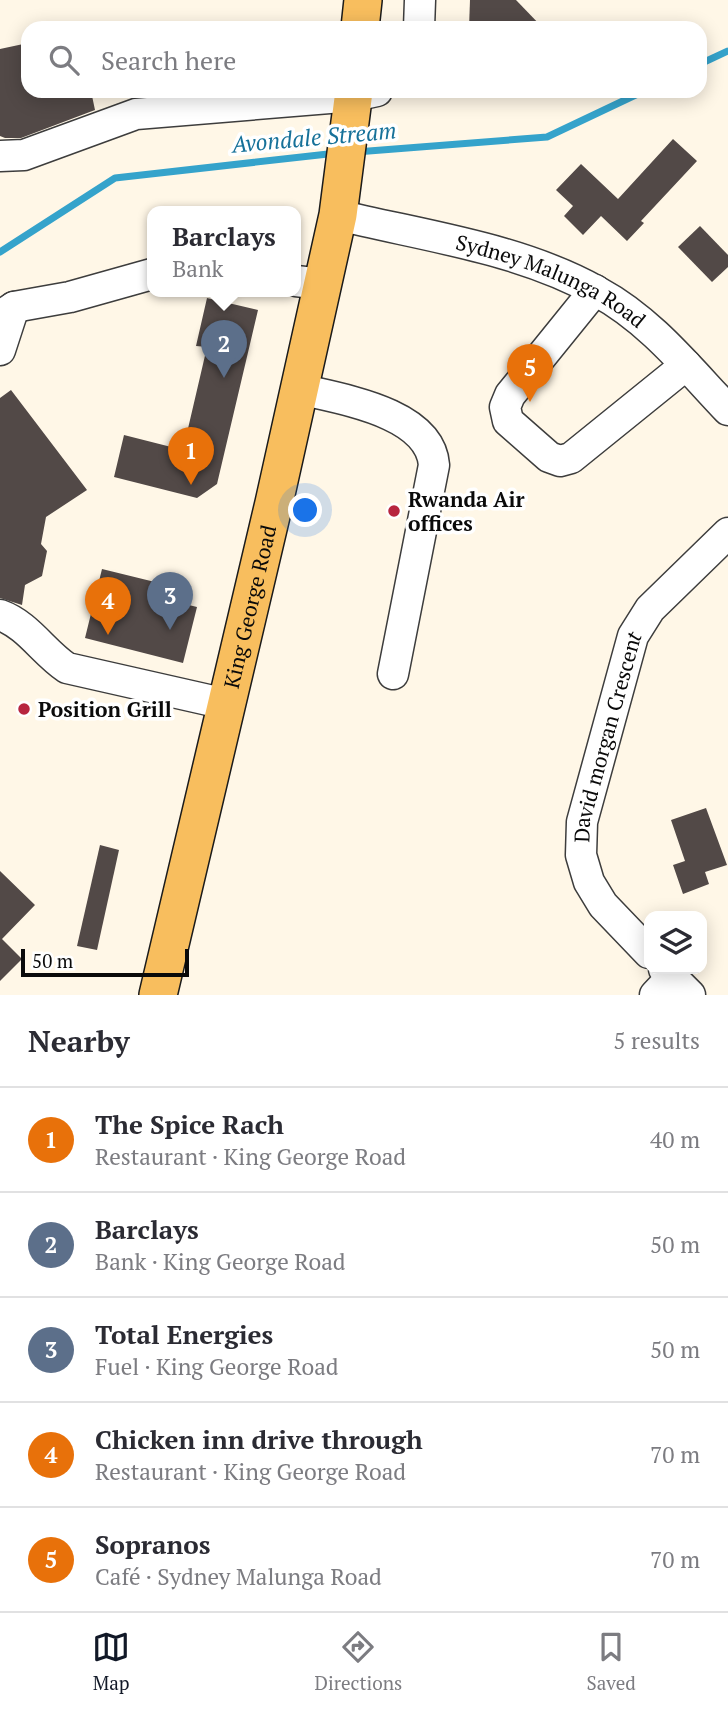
<!DOCTYPE html>
<html lang="en">
<head>
<meta charset="utf-8">
<style>
  :root { --surface:#fff; --page:#f7f7f7; --text:#2b2b33; --muted:#7c7c81; --line:#e1e1e2; --accent:#111827 }
  body { margin:0; font-family:"PT Serif",serif; background:var(--page); color:var(--text) }
  .controls { position:absolute; right:21px; bottom:21px; display:grid; overflow:hidden; border-radius:14px; box-shadow:0 4px 18px #0003 }
  .controls button { width:63px; height:63px; display:grid; place-items:center; padding:0; border:0; border-bottom:2px solid var(--line); background:var(--surface); color:var(--text); font:35px sans-serif }
  .scale { position:absolute; left:21px; bottom:18px; width:168px; box-sizing:border-box; padding-left:7px; border:4px solid #0a0a0a; border-top:0; font-size:19px; line-height:24px; white-space:nowrap; color:#0a0a0a; -webkit-text-stroke:5px #fff; paint-order:stroke }
  .you { position:absolute; left:306px; top:511px; width:24px; height:24px; margin:-18px; border:5px solid #fff; border-radius:50%; background:#1a73e8; box-shadow:0 0 0 10px #1a73e833 }
  .badge { display:grid; place-items:center; width:46px; height:46px; border-radius:50%; background:var(--accent); color:#fff; font-size:23px; font-weight:700 }
  .pin { position:absolute; translate:-50% -58px; filter:drop-shadow(0 2px 4px #0008) }
  .pin::after { content:''; position:absolute; top:37px; width:24px; height:21px; background:inherit; clip-path:polygon(0 0,100% 0,50% 100%) }
  .popup { position:absolute; left:147px; top:206px; width:154px; height:91px; box-sizing:border-box; display:grid; place-content:center; border-radius:14px; background:var(--surface); filter:drop-shadow(0 2px 5px #0005); font-size:23px; white-space:nowrap; color:var(--muted) }
  .popup b { font-size:26px; color:var(--text) }
  .popup::after { content:''; position:absolute; left:50%; top:100%; margin-left:-14px; border:14px solid transparent; border-top-color:var(--surface) }
  .list { margin:0; padding:0; list-style:none }
  h2 { display:flex; justify-content:space-between; align-items:center; height:91px; margin:0; padding:0 28px; font-size:30px }
  h2 small { font-size:23px; font-weight:400; color:var(--muted) }
  .list li { display:grid; grid-template-columns:46px 1fr auto; gap:21px; align-items:center; box-sizing:border-box; height:105px; padding:0 28px; border-top:2px solid var(--line) }
  .list b { display:block; font-size:26px; white-space:nowrap }
  .list p { margin:0; font-size:23px; white-space:nowrap; color:var(--muted) }
  .list em { font-size:23px; font-style:normal; color:var(--muted) }
  .icon { flex:none; width:38px; height:38px; fill:none; stroke:currentColor; stroke-width:2; stroke-linecap:round; stroke-linejoin:round }
  .map { position:relative; flex:none; width:728px; height:995px; overflow:hidden }
  .search { position:absolute; background:var(--surface); box-shadow:0 4px 18px #0003; left:21px; right:21px; top:21px; height:77px; display:flex; align-items:center; gap:18px; box-sizing:border-box; padding:0 24px; border-radius:21px; color:var(--muted); font-size:26px }
  .sheet { height:616px; background:var(--surface) }
  nav { display:flex; justify-content:space-around; align-items:center; box-sizing:border-box; height:98px; border-top:2px solid var(--line); background:var(--surface); font-size:19px; color:var(--muted) }
  nav a { display:grid; justify-items:center; gap:4px }
  nav .on { color:var(--accent) }
  .map>svg:first-child { display:block }
  .lines { fill:none; stroke-linecap:round; stroke-linejoin:round }
  .stream { stroke:#35a3cb; stroke-width:7 }
  .building { fill:#524947 }
  .minor-casing { stroke:#3d3d3d; stroke-width:33 }
  .major-casing { stroke:#1b1b1b; stroke-width:40 }
  .minor { stroke:#fff; stroke-width:30 }
  .major { stroke:#f8be5e; stroke-width:37 }
  .poi-dot { fill:#b7253f; stroke:#fff; stroke-width:2.5 }
  .labels { text-anchor:middle; dominant-baseline:central; stroke-width:7; stroke-linejoin:round; paint-order:stroke }
  .street-label { font-size:21px; fill:#0a0a0a; stroke:#fff }
  .poi-label { font-size:21px; font-weight:bold; fill:#0a0a0a; stroke:#fff; text-anchor:start }
  .water-label { font-size:23px; font-style:italic; fill:#167199; stroke:#fff }
</style>
</head>
<body>
<div class="map">
<svg width="728" height="995" viewBox="0 0 728 995">
  <rect width="100%" height="100%" fill="#fff7e7"/>
  <g class="lines">
    <!-- stream -->
    <g class="stream">
      <path d="M700 64 728 51"/>
      <path d="M356 152 547 137 644 91"/>
      <path d="M0 252 115 178 337 153"/>
    </g>
  </g>
  <!-- building -->
  <g class="building">
    <path d="M470 0H516L543 28H469Z"/>
    <path d="M28 43V91H91L95 110 21 138H5L0 136V49Z"/>
    <path d="M673 139 697 161 641 221 644 223 627 241 601 216 583 235 564 216 573 206 556 190 581 164 618 199Z"/>
    <path d="M700 226 728 255V267L712 282 678 247Z"/>
    <path d="M207 298 258 310 217 484 197 498 114 477 124 435 183 450 207 347 196 346Z"/>
    <path d="M11 390 87 490 46 517 41 544 47 551 42 576 25 585 22 605 0 598V398Z"/>
    <path d="M102 569 159 583 156 597 197 607 183 663 85 638Z"/>
    <path d="M706 808 727 865 705 872 709 884 683 894 673 865 685 861 671 820Z"/>
    <path d="M100 845 119 850 97 950 77 946Z"/>
    <path d="M0 871 35 905 2 939 22 959 0 981Z"/>
  </g>
  <g class="lines">
    <!-- minor casing -->
    <g class="minor-casing">
      <g id="minor">
        <path d="M419 28 420 0"/>
        <path d="M0 156 24 155 136 114 354 96 377 91"/>
        <path id="s1" d="M338 215C424 236 520 248 598 292 650 320 688 368 728 410"/>
        <path d="M296 281 322 284"/>
        <path d="M595 290 510 395 505 407 508 421 549 457 560 461 571 458 686 365"/>
        <path d="M0 316 14 307 70 297 152 274"/>
        <path d="M0 350 14 307"/>
        <path d="M299 389C340 399 430 412 434 465L393 674"/>
        <path d="M0 615C28 625 43 652 67 668L226 704"/>
        <path id="s2" d="M649 953 603 905 589 882 581 855 582 822 633 636 650 609 728 533"/>
        <path d="M664 969 690 995"/>
        <path d="M655 995 672 977"/>
      </g>
    </g>
    <!-- major casing -->
    <g class="major-casing">
      <g id="major">
        <path d="M360 28 363 0"/>
        <path id="s3" d="M158 995 274 503 338 215 354 91"/>
      </g>
    </g>
    <!-- minor -->
    <use href="#minor" class="minor"/>
    <!-- major -->
    <use href="#major" class="major"/>
  </g>
  <!-- markers -->
  <g class="poi-dot">
    <circle cx="394" cy="511" r="7"/>
    <circle cx="24" cy="709" r="7"/>
  </g>
  <g class="labels">
    <!-- street labels -->
    <g class="street-label">
      <text stroke="none"><textPath href="#s1" startOffset="224">Sydney Malunga Road</textPath></text>
      <text stroke="none"><textPath href="#s3" startOffset="399">King George Road</textPath></text>
      <text stroke="none"><textPath href="#s2" startOffset="243">David morgan Crescent</textPath></text>
    </g>
    <!-- poi labels -->
    <g class="poi-label">
      <text x="408" y="499">Rwanda Air<tspan x="408" dy="24">offices</tspan></text>
      <text x="38" y="709">Position Grill</text>
    </g>
    <!-- water labels -->
    <g class="water-label">
      <text transform="translate(314 137) rotate(-5)">Avondale Stream</text>
    </g>
  </g>
</svg>
<div class="controls">
<button><svg class="icon" aria-label="layers" viewBox="0 0 24 24"><path d="M12 4l9 5-9 5-9-5zM3 14l9 5 9-5"/></svg></button>
</div>
<div class="scale">50 m</div>
<div class="you"></div>
<div class="pin badge" style="left:191px;top:485px;background:#e8710a">1</div>
<div class="pin badge" style="left:224px;top:378px;background:#5c6f8a">2</div>
<div class="popup"><b>Barclays</b>Bank</div>
<div class="pin badge" style="left:170px;top:630px;background:#5c6f8a">3</div>
<div class="pin badge" style="left:108px;top:635px;background:#e8710a">4</div>
<div class="pin badge" style="left:530px;top:402px;background:#e8710a">5</div>
<div class="search"><svg class="icon" aria-label="search" viewBox="0 0 24 24"><circle cx="10" cy="10" r="6"/><path d="M15 15l6 6"/></svg>Search here</div>
</div>
<section class="sheet">
<h2>Nearby<small>5 results</small></h2>
<ul class="list">
<li><span class="badge" style="background:#e8710a">1</span><div><b>The Spice Rach</b><p>Restaurant · King George Road</p></div><em>40 m</em></li>
<li><span class="badge" style="background:#5c6f8a">2</span><div><b>Barclays</b><p>Bank · King George Road</p></div><em>50 m</em></li>
<li><span class="badge" style="background:#5c6f8a">3</span><div><b>Total Energies</b><p>Fuel · King George Road</p></div><em>50 m</em></li>
<li><span class="badge" style="background:#e8710a">4</span><div><b>Chicken inn drive through</b><p>Restaurant · King George Road</p></div><em>70 m</em></li>
<li><span class="badge" style="background:#e8710a">5</span><div><b>Sopranos</b><p>Café · Sydney Malunga Road</p></div><em>70 m</em></li>
</ul>
</section>
<nav>
<a class="on"><svg class="icon" aria-label="map" viewBox="0 0 24 24"><path d="M3 6l6-2 6 2 6-2v14l-6 2-6-2-6 2zM9 4v14M15 6v14"/></svg>Map</a>
<a><svg class="icon" aria-label="directions" viewBox="0 0 24 24"><path d="M12 3l9 9-9 9-9-9zM9 14v-3h6M13 9l2 2-2 2"/></svg>Directions</a>
<a><svg class="icon" aria-label="saved" viewBox="0 0 24 24"><path d="M7 4h10v16l-5-4-5 4z"/></svg>Saved</a>
</nav>
</body>
</html>
